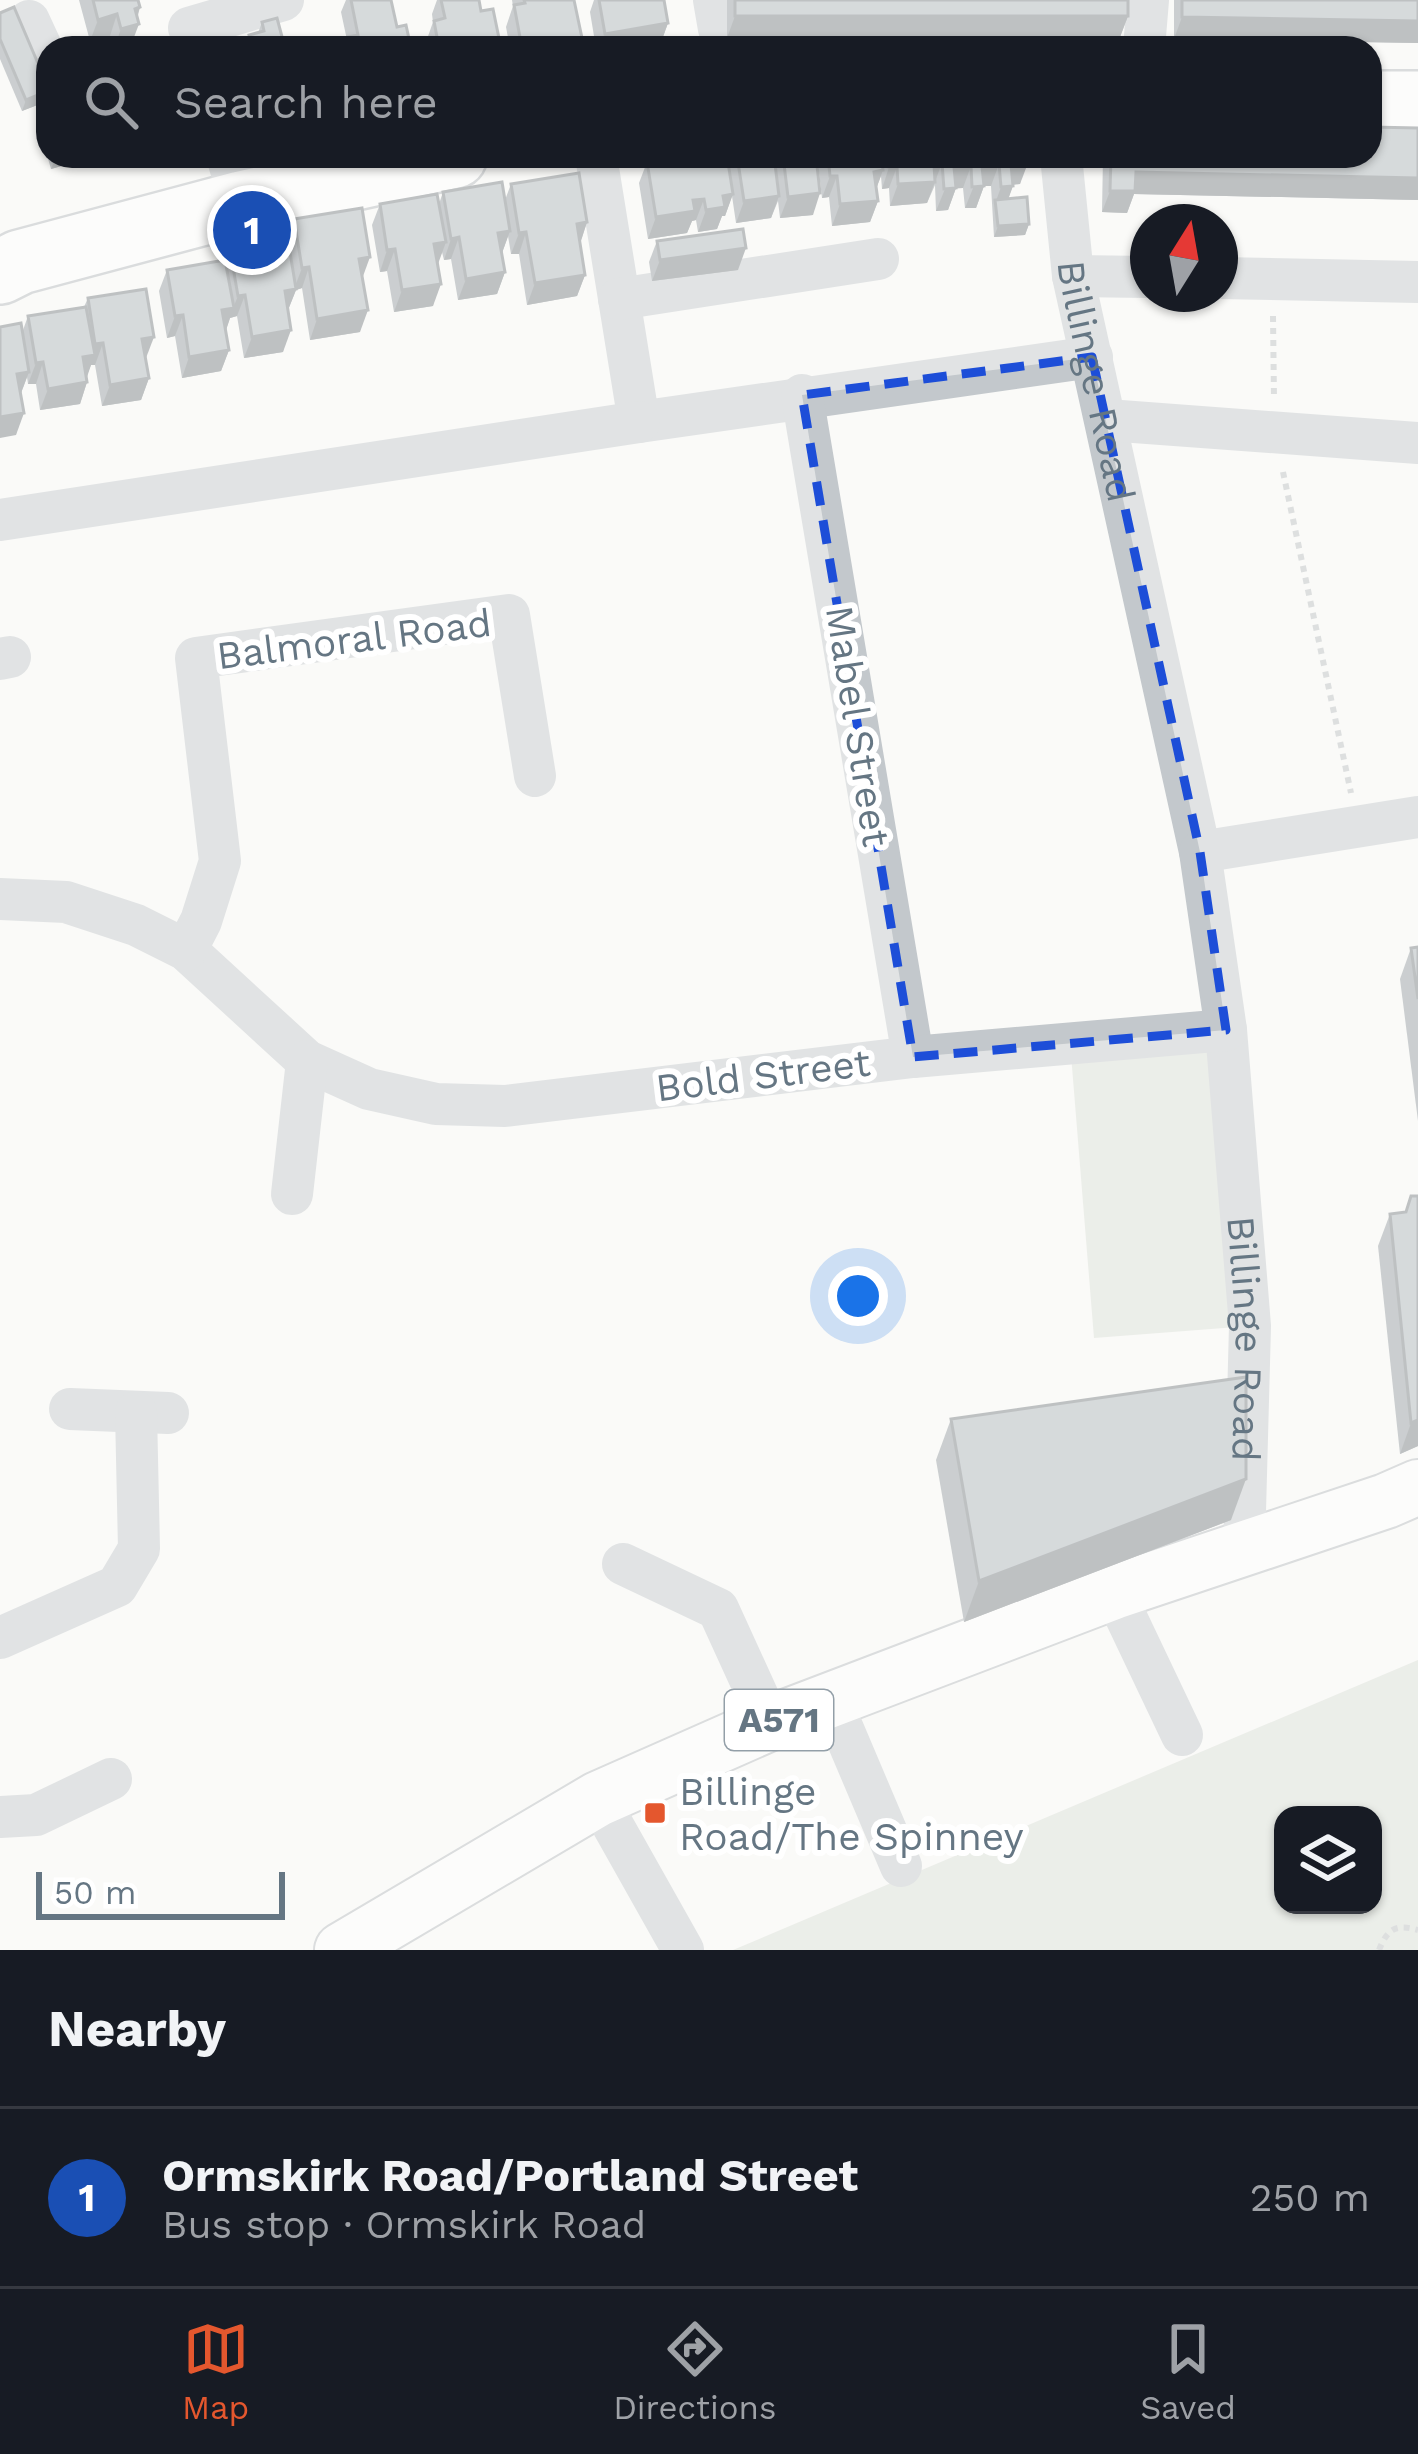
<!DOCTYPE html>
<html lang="en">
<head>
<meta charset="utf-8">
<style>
  :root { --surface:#171b24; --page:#242831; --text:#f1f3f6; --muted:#9ea1a6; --line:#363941; --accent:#e4572e }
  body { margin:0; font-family:"Work Sans",sans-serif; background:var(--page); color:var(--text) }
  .controls { position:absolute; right:36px; bottom:36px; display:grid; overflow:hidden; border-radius:24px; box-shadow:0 3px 9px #0004 }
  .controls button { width:108px; height:108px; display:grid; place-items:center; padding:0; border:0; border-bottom:3px solid var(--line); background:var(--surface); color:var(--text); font:60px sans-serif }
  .compass { position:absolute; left:1130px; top:204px; width:108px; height:108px; border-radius:50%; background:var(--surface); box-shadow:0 3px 9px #0004; rotate:11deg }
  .scale { position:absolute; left:36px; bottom:30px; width:249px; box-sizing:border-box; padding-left:12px; border:6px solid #657683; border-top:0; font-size:33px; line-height:42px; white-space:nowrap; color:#657683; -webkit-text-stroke:9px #fff; paint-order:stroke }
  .you { position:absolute; left:858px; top:1296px; width:42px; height:42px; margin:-30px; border:9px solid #fff; border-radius:50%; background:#1a73e8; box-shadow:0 0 0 18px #1a73e833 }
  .badge { display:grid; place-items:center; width:78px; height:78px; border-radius:50%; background:var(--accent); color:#fff; font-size:39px; font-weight:700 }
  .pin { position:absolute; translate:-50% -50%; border:6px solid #fff; box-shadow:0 3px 12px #0006 }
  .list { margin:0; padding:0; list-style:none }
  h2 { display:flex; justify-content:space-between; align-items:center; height:156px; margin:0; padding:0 48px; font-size:51px }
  h2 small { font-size:39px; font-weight:400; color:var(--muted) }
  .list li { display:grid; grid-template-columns:78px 1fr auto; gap:36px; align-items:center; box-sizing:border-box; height:180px; padding:0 48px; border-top:3px solid var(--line) }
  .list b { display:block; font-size:45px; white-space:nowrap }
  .list p { margin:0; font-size:39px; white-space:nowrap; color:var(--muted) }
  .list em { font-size:39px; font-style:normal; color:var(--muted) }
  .icon { flex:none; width:66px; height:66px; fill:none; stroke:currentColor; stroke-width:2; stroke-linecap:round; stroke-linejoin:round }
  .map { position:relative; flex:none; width:1418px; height:1950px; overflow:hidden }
  .search { position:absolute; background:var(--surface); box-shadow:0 3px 9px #0004; left:36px; right:36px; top:36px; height:132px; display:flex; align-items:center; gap:30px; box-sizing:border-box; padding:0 42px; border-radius:36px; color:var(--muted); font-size:45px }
  .sheet { height:336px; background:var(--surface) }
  nav { display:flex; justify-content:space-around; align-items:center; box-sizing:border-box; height:168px; border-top:3px solid var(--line); background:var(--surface); font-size:33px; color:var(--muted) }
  nav a { display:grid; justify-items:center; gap:6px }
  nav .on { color:var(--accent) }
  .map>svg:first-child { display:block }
  .green { fill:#dadfd7; fill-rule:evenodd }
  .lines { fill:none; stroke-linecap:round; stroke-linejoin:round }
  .major-casing { stroke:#b5babe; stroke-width:58 }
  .highway-casing { stroke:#b4b9bd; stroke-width:68 }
  .path { stroke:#bbbfc2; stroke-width:6; stroke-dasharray:6 6; stroke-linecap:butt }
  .minor { stroke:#c3c8cc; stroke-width:42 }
  .major { stroke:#fff; stroke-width:54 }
  .highway { stroke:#fff; stroke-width:63 }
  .wall { fill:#929a9f }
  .shaded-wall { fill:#777d82 }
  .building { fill:#aab3b9; stroke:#777d82; stroke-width:3 }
  .marked { fill:none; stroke:#1d4ed8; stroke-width:9; stroke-dasharray:24 15; stroke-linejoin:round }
  .poi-dot { fill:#e4572e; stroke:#fff; stroke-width:4.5 }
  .labels { text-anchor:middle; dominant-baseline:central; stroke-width:12; stroke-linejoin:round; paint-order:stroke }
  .shield { fill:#fff; stroke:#939fa8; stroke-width:3 }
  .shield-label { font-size:36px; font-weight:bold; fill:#657683 }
  .street-label { font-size:39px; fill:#657683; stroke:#fff }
  .poi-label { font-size:39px; fill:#657683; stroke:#fff; text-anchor:start }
</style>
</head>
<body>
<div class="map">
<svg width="1418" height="1950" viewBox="0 0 1418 1950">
  <rect width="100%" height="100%" fill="#fafaf8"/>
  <!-- green -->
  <g class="green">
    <path d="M1226 1030 1250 1326 1094 1338 1070 1042Z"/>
    <path d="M1418 1660V1950H733ZM1283 1815H1373V1905H1283Z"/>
  </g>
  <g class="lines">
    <!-- major casing -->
    <g class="major-casing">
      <path id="major" d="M342 1950 598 1799 770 1723 1114 1592 1386 1501 1418 1487"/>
    </g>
    <!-- highway casing -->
    <g class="highway-casing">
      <g id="highway">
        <path d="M1370 103H1418"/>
        <path d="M0 272 20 262 241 203 455 156"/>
      </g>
    </g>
    <!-- path -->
    <g class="path">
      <path d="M1273 316 1274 399"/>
      <path d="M1283 472 1351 793"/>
      <path d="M1379 1950C1388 1928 1396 1924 1418 1930"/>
    </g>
    <!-- minor -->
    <g class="minor">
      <path d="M714 0 719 29"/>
      <path d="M29 21 48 62"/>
      <path d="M189 28 283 0"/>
      <path d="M1144 48 1148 0"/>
      <path d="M227 156 241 203"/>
      <path d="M596 156 639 422 1092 357"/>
      <path id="s1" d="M1061 156 1073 276 1200 852 1226 1030 1250 1326 1244 1548"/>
      <path d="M1073 276 1148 277"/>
      <path d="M1220 278 1418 282"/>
      <path d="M619 299 878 259"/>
      <path d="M802 395 913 1057"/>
      <path d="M1107 420 1418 443"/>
      <path d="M0 520 639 422"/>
      <path d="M0 659 10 657"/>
      <path d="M1200 852 1418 817"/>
      <path d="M0 899 66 902 136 925 186 950 307 1061 369 1089 436 1104 505 1106 913 1057 1226 1030"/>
      <path d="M186 950 201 921 220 861 196 658 509 615 535 776"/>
      <path d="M292 1194 307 1061"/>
      <path d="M70 1409 168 1413"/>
      <path d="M623 1564 718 1609 770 1723"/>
      <path d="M1114 1592 1182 1735"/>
      <path d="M0 1638 117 1586 139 1549 136 1412"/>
      <path d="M831 1701 901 1866"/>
      <path d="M598 1799 683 1950"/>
      <path d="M0 1817 36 1815 111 1779"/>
    </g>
    <!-- major -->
    <use href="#major" class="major"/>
    <!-- highway -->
    <use href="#highway" class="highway"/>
  </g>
  <!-- wall -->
  <g class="wall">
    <path d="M79 0H138L140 7 131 45 113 48 110 36 90 41Z"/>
    <path d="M346 0H391L397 27 411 48H344L347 40 341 12Z"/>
    <path d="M437 0H479L481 11 501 48H427L426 42 433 22 432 14Z"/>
    <path d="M512 0H574L582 38 578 48H510L506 27 513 6Z"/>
    <path d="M594 0H664L668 23 660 45 641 48H596L590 12Z"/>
    <path d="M727 0H1128V16L1120 37 727 38Z"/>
    <path d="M1174 0H1418V43L1174 39Z"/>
    <path d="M0 13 45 102 22 111 0 59Z"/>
    <path d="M262 22 285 48H244L249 35 258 33Z"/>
    <path d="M47 106H48V156H97L51 169 39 128Z"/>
    <path d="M733 156H774V159L775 156H816L813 215 780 218 778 201 771 218 736 223 732 196 725 216H722L717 229 698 232 696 220 692 221 687 233 648 239 639 183 647 162 729 167Z"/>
    <path d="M817 156H1027L1020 184 1013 185 1008 199 1029 224 1025 235 994 237 991 186H984L976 208H965L963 188H956L948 210 936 211 935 185 927 203 890 206 889 188 882 189 881 176 876 189 878 201 870 222 832 226 829 197 822 198Z"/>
    <path d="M1103 156H1370L1418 200 1134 194 1127 213 1102 212Z"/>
    <path d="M511 184 587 222 580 243 585 275 577 296 527 305 519 254H511L508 236 502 253 505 272 497 294 458 300 451 259 444 260 442 252 437 264 433 306 394 312 387 271 380 272 372 225 380 204H439L443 192 505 200Z"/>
    <path d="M294 219 362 278 360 332 310 340 302 288 296 290 288 310 283 352 244 358 237 316 230 318 226 330 229 350 221 371 182 378 175 336 167 338 159 291 167 270 226 261 230 250 286 241Z"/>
    <path d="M657 241 738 270 652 281 649 262Z"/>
    <path d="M88 298 145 358 149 378 141 400 102 406 95 365H91L86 377 87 382 80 404 40 410 36 384H28L27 377 21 393 16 435 22 333 28 316 84 307Z"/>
    <path d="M1418 947V1121L1400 979 1411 948Z"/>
    <path d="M1405 1213 1418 1446 1400 1454 1378 1246 1390 1214Z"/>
    <path d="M951 1419 1231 1520 964 1622 936 1460Z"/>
  </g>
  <!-- shaded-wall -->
  <g class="shaded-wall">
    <path d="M140 7 134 25 139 24 131 45 114 48 121 29 135 9Z"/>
    <path d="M117 14 110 36 90 41 98 20Z"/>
    <path d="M735 16H1128L1120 37 727 38Z"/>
    <path d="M1182 17 1418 21V43L1174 39Z"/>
    <path d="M668 23 660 45 641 48H600L605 34Z"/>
    <path d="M582 38 578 48H528Z"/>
    <path d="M48 91 45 102 22 111 26 100Z"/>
    <path d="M56 156H97L51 169Z"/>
    <path d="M942 163 927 203 890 206 898 184 934 164Z"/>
    <path d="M1028 163 1020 184 1003 185 1011 164Z"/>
    <path d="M999 164 991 186H984L976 208H965L982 166Z"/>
    <path d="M971 166 963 188 949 189 956 188 948 210 936 211 954 167Z"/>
    <path d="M889 167H897L889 188 882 189Z"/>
    <path d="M883 170 875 192 874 172Z"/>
    <path d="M1136 172 1418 178V200L1134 194 1127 213 1102 212 1110 191Z"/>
    <path d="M830 176H837L829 197 822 198Z"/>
    <path d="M1013 186 1005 208 996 201 1001 187Z"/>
    <path d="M820 193 813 215 780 218 788 197Z"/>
    <path d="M733 194 725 216H722L717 229 698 232 706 210 723 196Z"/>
    <path d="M779 196 771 218 736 223 744 201Z"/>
    <path d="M704 199 696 220 692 221 687 233 648 239 656 217 693 200Z"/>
    <path d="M878 201 870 222 832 226 840 204Z"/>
    <path d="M587 222 580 244 577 224Z"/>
    <path d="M1029 224 1025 235 994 237 998 226Z"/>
    <path d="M510 231 502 253 498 233Z"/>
    <path d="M526 232 519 254H511L519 233Z"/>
    <path d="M459 237 451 259 444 260 451 239Z"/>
    <path d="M446 242 438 264 434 244Z"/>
    <path d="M746 248 738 270 652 281 660 260Z"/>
    <path d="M395 249 387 271 380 272 387 250Z"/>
    <path d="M370 257 362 279 359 259Z"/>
    <path d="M309 267 302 288 296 290 288 310 285 291 294 289 302 268Z"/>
    <path d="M505 272 497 294 458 300 466 279Z"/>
    <path d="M585 275 577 296 527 305 535 283Z"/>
    <path d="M441 284 433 306 394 312 402 290Z"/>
    <path d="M245 295 237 316 230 318 226 330 222 310 233 308 238 296Z"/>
    <path d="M368 310 360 332 310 340 317 319Z"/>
    <path d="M183 315 175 336 167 338 175 316Z"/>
    <path d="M291 330 283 352 244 358 252 337Z"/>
    <path d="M154 337 146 358 142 339Z"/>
    <path d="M103 343 95 365H91L87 377 83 357 91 356 95 344Z"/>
    <path d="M229 350 221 371 182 378 189 357Z"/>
    <path d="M43 362 36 384H28L36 363Z"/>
    <path d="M29 372 21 393 17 374Z"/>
    <path d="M149 378 141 400 102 406 110 385Z"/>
    <path d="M87 382 80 404 40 410 48 389Z"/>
    <path d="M24 413 16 435 0 438V417Z"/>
    <path d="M1418 1420V1446L1400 1454 1411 1423Z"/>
    <path d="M1246 1479 1231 1520 964 1622 979 1581Z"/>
  </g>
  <!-- building -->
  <g class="building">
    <path d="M93 0H138L140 7 135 9 139 24 121 29 117 14 98 20Z"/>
    <path d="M351 0H391L397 27 406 25 411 48H350L348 37 358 35Z"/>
    <path d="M441 0H479L481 11 493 9 501 48H439L434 21 445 18Z"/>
    <path d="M524 0H574L582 38 522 48 514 5 525 3Z"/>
    <path d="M599 0H664L668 23 605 34Z"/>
    <rect x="735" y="0" width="393" height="16"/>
    <path d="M1182 0H1418V21L1182 17Z"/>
    <path d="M14 7 48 87V91L26 100 0 39V13Z"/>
    <path d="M277 18 285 48H252L249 35 264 31 262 22Z"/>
    <path d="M1370 127 1418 128V178L1136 172 1135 191H1110L1111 156H1370Z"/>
    <path d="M685 156H727L733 194 723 196 725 207 706 210 704 199 693 200 695 211 656 217 647 162Z"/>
    <path d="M737 156H774L779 196 744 201Z"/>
    <path d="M783 156H816L820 193 788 197Z"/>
    <path d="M828 156H881L883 170 874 172 878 201 840 204 837 176H830Z"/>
    <path d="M889 156H1027L1028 163 1011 164 1013 186 1001 187 999 164 982 166 984 186 972 187 971 166 954 167 956 188 944 189 942 163 934 164 935 182 898 184 897 167H889Z"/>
    <path d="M579 173 587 222 577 224 585 275 535 283 526 232 519 233 511 184Z"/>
    <path d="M502 182 510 231 498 233 505 272 466 279 459 237 451 239 443 192Z"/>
    <path d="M437 194 446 242 434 244 441 284 402 290 395 249 387 250 380 204Z"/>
    <path d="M1027 197 1029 224 998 226 995 200Z"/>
    <path d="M362 208 370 257 359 259 368 310 317 319 309 267 302 268 294 219Z"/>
    <path d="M743 229 746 248 660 260 657 241Z"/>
    <path d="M288 240 296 289 285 291 291 330 252 337 245 295 238 296 230 250Z"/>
    <path d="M225 260 234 308 222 310 229 350 189 357 183 315 175 316 167 270Z"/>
    <path d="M146 289 154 337 142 339 149 378 110 385 103 343 95 344 88 298Z"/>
    <path d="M86 307 95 355 83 357 87 382 48 389 43 362 36 363 28 316Z"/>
    <path d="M21 323 29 372 17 374 24 413 0 417V327Z"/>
    <path d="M1418 947V999L1411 948Z"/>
    <path d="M1411 1196H1418V1420L1411 1423 1390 1214 1406 1212Z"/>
    <path d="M1246 1377V1479L979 1581 951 1419Z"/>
  </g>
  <!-- marked area -->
  <path d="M0 0H1418V1950H0ZM1092 357 1200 852 1226 1030 913 1057 802 395Z" fill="#fafaf8" fill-opacity=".55" fill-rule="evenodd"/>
  <path class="marked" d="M1092 357 1200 852 1226 1030 913 1057 802 395Z"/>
  <!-- markers -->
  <rect class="poi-dot" x="643" y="1801" width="24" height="24" rx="6"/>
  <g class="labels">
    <!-- shield labels -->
    <rect class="shield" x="725" y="1690" width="108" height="60" rx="9"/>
    <g class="shield-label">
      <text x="779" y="1720">A571</text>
    </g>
    <!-- street labels -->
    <g class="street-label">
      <text stroke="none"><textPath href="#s1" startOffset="228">Billinge Road</textPath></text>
      <text transform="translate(354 639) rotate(-7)">Balmoral Road</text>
      <text transform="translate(858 726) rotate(81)">Mabel Street</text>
      <text transform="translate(763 1075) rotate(-7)">Bold Street</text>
      <text stroke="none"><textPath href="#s1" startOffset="1200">Billinge Road</textPath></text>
    </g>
    <!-- poi labels -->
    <g class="poi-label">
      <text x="679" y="1791">Billinge<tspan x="679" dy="45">Road/The Spinney</tspan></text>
    </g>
  </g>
</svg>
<div class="controls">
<button><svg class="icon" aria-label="layers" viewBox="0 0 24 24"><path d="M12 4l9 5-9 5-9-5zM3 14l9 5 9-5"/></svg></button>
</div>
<svg class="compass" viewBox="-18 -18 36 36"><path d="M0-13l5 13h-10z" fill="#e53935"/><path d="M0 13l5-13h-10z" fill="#9ea1a6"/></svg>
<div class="scale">50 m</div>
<div class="you"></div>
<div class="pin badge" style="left:252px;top:230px;background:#1a4fb4">1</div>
<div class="search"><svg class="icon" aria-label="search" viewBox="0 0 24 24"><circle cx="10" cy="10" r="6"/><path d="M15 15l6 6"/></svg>Search here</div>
</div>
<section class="sheet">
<h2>Nearby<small></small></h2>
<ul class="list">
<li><span class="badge" style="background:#1a4fb4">1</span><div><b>Ormskirk Road/Portland Street</b><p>Bus stop · Ormskirk Road</p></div><em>250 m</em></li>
</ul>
</section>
<nav>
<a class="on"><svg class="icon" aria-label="map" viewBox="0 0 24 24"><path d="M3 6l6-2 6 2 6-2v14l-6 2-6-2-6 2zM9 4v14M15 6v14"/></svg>Map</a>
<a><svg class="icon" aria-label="directions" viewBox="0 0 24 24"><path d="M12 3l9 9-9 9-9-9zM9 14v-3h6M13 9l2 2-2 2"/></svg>Directions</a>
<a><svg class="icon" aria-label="saved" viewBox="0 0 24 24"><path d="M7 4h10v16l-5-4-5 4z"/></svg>Saved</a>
</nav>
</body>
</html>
